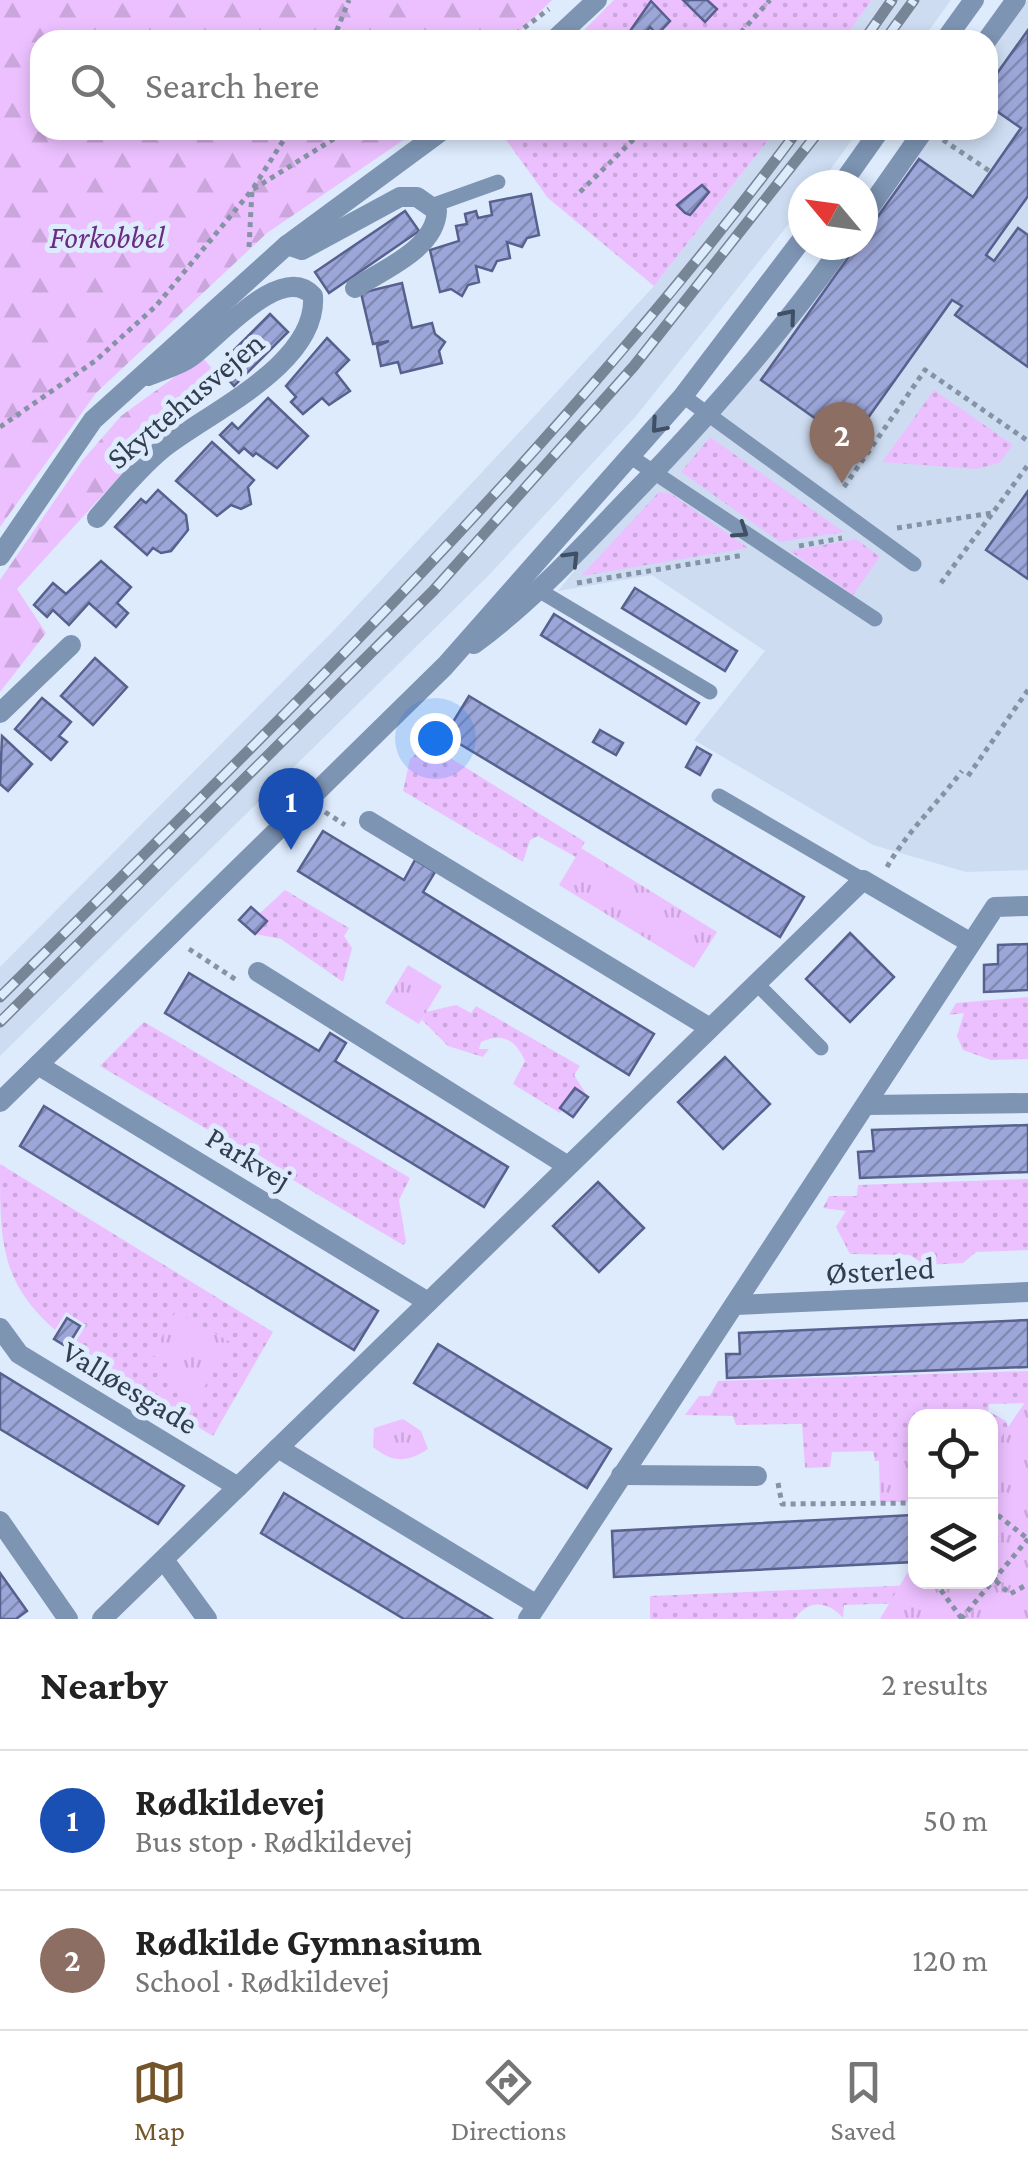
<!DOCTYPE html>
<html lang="en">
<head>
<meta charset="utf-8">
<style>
  :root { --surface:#fff; --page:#f6f6f6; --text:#222; --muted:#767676; --line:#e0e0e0; --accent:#735529 }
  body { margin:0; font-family:"Crimson Pro",serif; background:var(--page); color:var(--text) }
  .controls { position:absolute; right:30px; bottom:30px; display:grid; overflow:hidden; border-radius:20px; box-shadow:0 5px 15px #0003 }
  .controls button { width:90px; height:90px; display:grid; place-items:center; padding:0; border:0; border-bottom:2px solid var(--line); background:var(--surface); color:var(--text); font:50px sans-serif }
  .compass { position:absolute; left:788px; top:170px; width:90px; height:90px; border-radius:50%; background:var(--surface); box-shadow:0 5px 15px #0003; rotate:299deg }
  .you { position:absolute; left:435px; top:738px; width:35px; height:35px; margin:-25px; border:8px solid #fff; border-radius:50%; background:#1a73e8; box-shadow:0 0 0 15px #1a73e833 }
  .badge { display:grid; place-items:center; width:65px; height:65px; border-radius:50%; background:var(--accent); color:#fff; font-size:32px; font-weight:700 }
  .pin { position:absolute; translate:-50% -82px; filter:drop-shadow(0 2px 5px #0008) }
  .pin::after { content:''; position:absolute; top:52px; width:35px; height:30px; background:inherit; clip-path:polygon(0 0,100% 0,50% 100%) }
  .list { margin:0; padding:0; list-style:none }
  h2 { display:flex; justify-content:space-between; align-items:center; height:130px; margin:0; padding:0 40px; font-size:42px }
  h2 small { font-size:32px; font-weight:400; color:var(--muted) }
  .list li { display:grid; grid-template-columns:65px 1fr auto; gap:30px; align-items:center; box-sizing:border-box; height:140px; padding:0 40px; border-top:2px solid var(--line) }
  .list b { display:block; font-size:38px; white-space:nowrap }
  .list p { margin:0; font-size:32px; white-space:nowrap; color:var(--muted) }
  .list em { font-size:32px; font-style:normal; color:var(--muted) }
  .icon { flex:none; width:55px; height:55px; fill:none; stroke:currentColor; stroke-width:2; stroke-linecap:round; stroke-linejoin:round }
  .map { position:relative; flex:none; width:1028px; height:1619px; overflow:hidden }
  .search { position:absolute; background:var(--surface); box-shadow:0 5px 15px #0003; left:30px; right:30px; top:30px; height:110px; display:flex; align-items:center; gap:25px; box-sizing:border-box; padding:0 35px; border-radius:30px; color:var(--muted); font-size:38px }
  .sheet { height:410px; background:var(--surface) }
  nav { display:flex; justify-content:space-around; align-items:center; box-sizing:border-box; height:140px; border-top:2px solid var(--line); background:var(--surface); font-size:28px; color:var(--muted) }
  nav a { display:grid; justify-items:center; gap:5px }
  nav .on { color:var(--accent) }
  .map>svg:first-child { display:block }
  .built { fill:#cddcf1 }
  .grass { fill:url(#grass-dots) }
  .forest { fill:url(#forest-firs) }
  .park { fill:url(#park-tufts) }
  .building { fill:url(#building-hatch); stroke:#58608d; stroke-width:2.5 }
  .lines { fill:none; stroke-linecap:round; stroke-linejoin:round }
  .path { stroke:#8593a5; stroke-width:5; stroke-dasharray:5 5; stroke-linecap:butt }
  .service { stroke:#7d94b3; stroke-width:15 }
  .minor { stroke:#7d94b3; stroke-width:20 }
  .tertiary { stroke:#7d94b3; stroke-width:20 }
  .rail-casing { stroke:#778597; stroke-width:11 }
  .rail { stroke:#ddebfd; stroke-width:8; stroke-dasharray:22; stroke-linecap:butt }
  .oneway { stroke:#3f4f64 }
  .labels { text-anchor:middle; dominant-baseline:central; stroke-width:10; stroke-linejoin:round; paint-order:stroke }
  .park-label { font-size:32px; font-style:italic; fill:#6b2c83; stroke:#ddebfd }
  .street-label { font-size:32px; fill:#303e50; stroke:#ddebfd }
</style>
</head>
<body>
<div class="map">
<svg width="1028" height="1619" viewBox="0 0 1028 1619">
  <defs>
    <pattern id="grass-dots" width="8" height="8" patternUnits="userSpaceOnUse" patternTransform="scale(2.5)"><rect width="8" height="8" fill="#ecc0ff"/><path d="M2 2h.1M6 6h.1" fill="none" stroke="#cba6dc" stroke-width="1.8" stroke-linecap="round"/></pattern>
    <pattern id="forest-firs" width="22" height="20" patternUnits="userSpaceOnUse" patternTransform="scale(2.5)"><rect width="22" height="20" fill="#ecc0ff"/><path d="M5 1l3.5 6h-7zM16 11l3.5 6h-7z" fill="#cba6dc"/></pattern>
    <pattern id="park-tufts" width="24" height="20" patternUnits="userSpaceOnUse" patternTransform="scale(2.5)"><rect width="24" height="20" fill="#ecc0ff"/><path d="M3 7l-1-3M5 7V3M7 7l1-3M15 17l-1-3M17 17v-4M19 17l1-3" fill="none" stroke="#cba6dc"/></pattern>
    <pattern id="building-hatch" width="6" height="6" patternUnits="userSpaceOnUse" patternTransform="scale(2.5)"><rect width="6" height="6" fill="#9ca6d8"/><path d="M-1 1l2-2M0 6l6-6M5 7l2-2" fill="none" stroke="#8089b2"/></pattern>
  </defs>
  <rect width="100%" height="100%" fill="#ddebfd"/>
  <!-- built -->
  <g class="built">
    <path d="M872 0H951L922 40H843Z"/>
    <path d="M1028 0V870L966 872 873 845 694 740 765 651 652 575 558 591 833 245H863V207L924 130H988V50Z"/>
    <path d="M776 130H859L819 185H803V206L636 416 490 574 0 1056V967L339 625 541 409 654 286Z"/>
  </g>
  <!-- grass -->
  <g class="grass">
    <path d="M614 0H872L843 40H574Z"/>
    <path d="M499 130H776L654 286 548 198Z"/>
    <path d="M934 390 1013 445 999 463 976 469 882 462Z"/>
    <path d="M710 437 844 532 780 542 681 472Z"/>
    <path d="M659 492 670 493 748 548 581 576Z"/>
    <path d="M856 539 880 557 853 595 790 551Z"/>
    <path d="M428 744 585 842 576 857 538 836 530 840 523 862 403 791 410 759Z"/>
    <path d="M285 890 349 928 344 936 352 948 343 982 281 939 255 934 267 921 259 914Z"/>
    <path d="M1028 997V1059L991 1060 963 1050 957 1036 964 1013 949 1015 956 1003Z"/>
    <path d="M456 1005 471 1013 476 1006 580 1066 574 1075 588 1097 575 1088 560 1113 513 1084 525 1061C516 1040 502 1032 481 1042L479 1049H489L483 1057 448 1046 422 1020 426 1012Z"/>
    <path d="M144 1022 410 1178 399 1200 406 1242 403 1245 100 1066Z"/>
    <path d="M0 1164 273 1332 213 1436 70 1351 86 1325 66 1312 55 1330C0 1282 0 1240 0 1164Z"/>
    <path d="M1028 1179V1250L976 1252 963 1263 925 1265 910 1255 850 1254 836 1227 846 1211 823 1208 829 1196H857L858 1185Z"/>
    <path d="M1028 1371V1403L989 1404 988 1411 1006 1421 1009 1430 991 1467 990 1416H916L915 1474 909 1475 908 1461H875L873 1451 832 1452 830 1467 805 1468 802 1424 736 1425 733 1416 685 1415 699 1396H710L718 1381Z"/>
    <path d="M916 1585 906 1603 844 1605 843 1618C828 1601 808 1599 795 1619H650V1596Z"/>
  </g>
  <!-- forest -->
  <g class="forest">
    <path d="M0 0H552L511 40H40V130H418L267 233 96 393 0 527Z"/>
    <path d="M202 357 215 372 17 589 46 633 0 692V580L82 461 121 416Z"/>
  </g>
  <!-- park -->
  <g class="park">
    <path d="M581 848 717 932 694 968 559 885Z"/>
    <path d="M408 965 442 986 419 1024 385 1003Z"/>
    <path d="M176 1311 230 1342 197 1400 160 1379 168 1364 152 1355Z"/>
    <path d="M1028 1398V1619H880L915 1560 916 1582H990L991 1452Z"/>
    <path d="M403 1419 421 1431 428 1449C406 1463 393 1463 373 1447L374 1428Z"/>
    <path d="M879 1461H909V1474H915V1502H880Z"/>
  </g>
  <!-- building -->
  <g class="building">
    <path d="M683 0H707L717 9 705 22Z"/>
    <path d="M651 1 670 21 657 35 650 27 640 40 630 31Z"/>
    <path d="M1028 30V196L986 255 994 261 1018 228 1028 235V367L955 315 962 306 952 300 850 443 761 380 857 245H863V237L919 159 973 197 1021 128 988 105V86Z"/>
    <path d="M702 185 709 192 690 215 685 213 677 205Z"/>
    <path d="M531 194 539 235 527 238 522 247 507 242 510 258 497 261 492 271 476 266 479 282 468 285 462 296 451 289 440 292 430 250 459 241 456 226 467 224 465 214 476 211 478 218 492 215 490 202Z"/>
    <path d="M405 211 419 231 329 293 315 272Z"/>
    <path d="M402 283 412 328 432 323 435 334 445 342 439 351 442 363 401 373 398 362 381 366 377 346 389 341 373 344 361 293Z"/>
    <path d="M270 314 288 332 234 386 217 367Z"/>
    <path d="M327 338 349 360 336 373 350 391 329 405 322 398 303 414 291 402 296 397 286 386Z"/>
    <path d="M268 398 308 436 277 468 256 453 253 456 244 448 239 453 220 435 232 423 238 429Z"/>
    <path d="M212 442 254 480 248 487 251 504 241 509 231 505 217 516 176 481Z"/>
    <path d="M158 490 186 515 188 530 171 551 161 553 153 548 147 555 115 527 141 499 146 503Z"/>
    <path d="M1028 491V579L986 550Z"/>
    <path d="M101 561 131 587 117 603 128 613 116 627 89 603 69 625 53 610 47 617 34 605 53 583 66 594Z"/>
    <path d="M635 588 737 651 725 671 622 608Z"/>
    <path d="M554 614 699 703 686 724 541 635Z"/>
    <path d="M95 658 127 687 93 725 61 696Z"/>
    <path d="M469 696 804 897 780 937 445 735Z"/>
    <path d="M42 698 71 722 59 736 67 742 51 760 15 729Z"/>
    <path d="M600 730 623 743 616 755 593 742Z"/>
    <path d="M2 736 32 764 8 791 0 784Z"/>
    <path d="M697 747 711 755 700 775 686 767Z"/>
    <path d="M323 831 404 880 415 860 435 872 423 892 654 1034 629 1075 298 871Z"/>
    <path d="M251 907 267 921 255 934 239 920Z"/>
    <path d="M850 933 894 977 850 1022 806 979Z"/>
    <path d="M1028 944V990L984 992V965L998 964V945Z"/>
    <path d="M189 973 319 1051 330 1033 346 1043 335 1061 508 1167 484 1207 165 1013Z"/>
    <path d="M725 1057 770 1104 723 1149 678 1102Z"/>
    <path d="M575 1088 588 1097 573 1117 560 1108Z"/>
    <path d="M44 1106 378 1311 354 1350 20 1146Z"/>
    <path d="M1028 1125V1172L860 1178 858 1152 874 1151 872 1130Z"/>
    <path d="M598 1182 644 1228 599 1272 553 1226Z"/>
    <path d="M67 1318 80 1326 67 1347 54 1339Z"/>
    <path d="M1028 1320V1367L727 1378 726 1354H740L739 1333Z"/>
    <path d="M438 1344 611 1449 587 1488 414 1383Z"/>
    <path d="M0 1373 184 1486 158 1524 0 1429Z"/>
    <path d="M284 1493 492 1619H404L261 1533Z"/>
    <path d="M912 1515 914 1562 614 1577 612 1531Z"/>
    <path d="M0 1573 27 1611 16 1619H0Z"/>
  </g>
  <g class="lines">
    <!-- path -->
    <g class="path">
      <path d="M333 40 349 0"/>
      <path d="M508 40 549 9"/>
      <path d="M734 40 770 0"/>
      <path d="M943 140 991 172"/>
      <path d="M580 192 643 130"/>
      <path d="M249 247 252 190 290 130"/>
      <path d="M0 427 95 361 156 306 252 190 348 130"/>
      <path d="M844 487 925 370 1028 441"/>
      <path d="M897 528 992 513"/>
      <path d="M799 546 842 538"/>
      <path d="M577 583 744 555"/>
      <path d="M941 583 1028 465"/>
      <path d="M968 776 1028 690"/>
      <path d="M325 812 345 825"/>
      <path d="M887 867C907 832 936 805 962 771"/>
      <path d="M189 949 238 981"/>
      <path d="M778 1483 782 1504 916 1503"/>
      <path d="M990 1509 1028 1539"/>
      <path d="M996 1581 1010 1594 1028 1584"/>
      <path d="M935 1582 962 1619"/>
      <path d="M961 1619 1028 1539"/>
    </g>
    <!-- service -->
    <g class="service">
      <path d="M431 206 498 182"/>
      <path d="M683 396 914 564"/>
      <path d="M631 457 875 619"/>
      <path d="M540 591 710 692"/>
      <path d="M719 796 863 880"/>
      <path d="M756 983 821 1048"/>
    </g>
    <!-- minor -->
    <g class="minor">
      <path d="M554 40 597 0"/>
      <path d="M287 245 302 250 400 197H417L437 211C435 249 384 269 355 288"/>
      <path d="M97 518C117 495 137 470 161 450 205 414 318 365 313 296 282 261 218 337 191 357 179 366 162 370 148 376"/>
      <path d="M0 556 93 420 287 245 443 130"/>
      <path d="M0 713 71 645"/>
      <path d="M369 821 710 1028"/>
      <path d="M258 972 568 1166"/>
      <path d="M38 1065 428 1302"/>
      <path d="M868 1105 1028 1103"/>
      <path d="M736 1305 1028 1292"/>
      <path d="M0 1328 19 1354 238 1487"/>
      <path d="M278 1448 537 1605"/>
      <path d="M621 1475 757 1476"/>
      <path d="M164 1560 207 1619"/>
      <path d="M102 1619 863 880 971 943"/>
      <path d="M528 1619 995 907 1028 906"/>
    </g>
    <!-- tertiary -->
    <g class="tertiary">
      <path d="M945 40 974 0"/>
      <path d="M987 40 1016 0"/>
      <path d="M841 185 880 130"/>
      <path d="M863 217 924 130"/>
      <path d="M474 644C531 602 576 553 625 502 703 422 779 337 843 245"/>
      <path d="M0 1102 445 666 683 396 803 238"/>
      <path d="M0 1521 68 1619"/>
    </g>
    <!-- rail casing -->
    <g class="rail-casing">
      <g id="rail">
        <path d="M864 40 892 0"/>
        <path d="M885 40 914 0"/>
        <path d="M0 997C281 719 561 449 798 130"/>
        <path d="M0 1022 433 591 634 366 820 130"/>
      </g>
    </g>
    <!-- rail -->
    <use href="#rail" class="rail"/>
  </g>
  <!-- one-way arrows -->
  <defs><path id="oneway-chevron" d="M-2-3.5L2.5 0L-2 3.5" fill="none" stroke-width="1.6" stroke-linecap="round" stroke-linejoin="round" transform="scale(2.5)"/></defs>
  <g class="oneway">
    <use href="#oneway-chevron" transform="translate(789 316) rotate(-50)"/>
    <use href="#oneway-chevron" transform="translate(658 426) rotate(131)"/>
    <use href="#oneway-chevron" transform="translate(741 531) rotate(34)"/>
    <use href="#oneway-chevron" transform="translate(572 558) rotate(-46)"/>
  </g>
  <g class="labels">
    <!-- park labels -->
    <g class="park-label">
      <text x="107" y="237">Forkobbel</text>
    </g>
    <!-- street labels -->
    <g class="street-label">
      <text transform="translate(185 400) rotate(-40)">Skyttehusvejen</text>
      <text transform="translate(249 1158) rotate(31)">Parkvej</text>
      <text transform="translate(880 1270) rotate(-3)">Østerled</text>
      <text transform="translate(130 1387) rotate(31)">Valløesgade</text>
    </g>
  </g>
</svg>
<div class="controls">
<button><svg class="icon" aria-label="locate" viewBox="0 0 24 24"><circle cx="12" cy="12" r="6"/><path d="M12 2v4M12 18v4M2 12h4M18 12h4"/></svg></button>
<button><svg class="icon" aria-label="layers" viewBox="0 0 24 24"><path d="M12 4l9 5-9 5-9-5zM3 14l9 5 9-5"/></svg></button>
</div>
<svg class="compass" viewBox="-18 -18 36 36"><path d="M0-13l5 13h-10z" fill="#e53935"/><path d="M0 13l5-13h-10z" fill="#767676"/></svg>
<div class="you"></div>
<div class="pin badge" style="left:291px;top:850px;background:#1a4fb4">1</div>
<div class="pin badge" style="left:842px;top:484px;background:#8d6e63">2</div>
<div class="search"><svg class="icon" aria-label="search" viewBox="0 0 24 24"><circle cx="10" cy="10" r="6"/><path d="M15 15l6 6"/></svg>Search here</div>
</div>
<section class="sheet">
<h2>Nearby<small>2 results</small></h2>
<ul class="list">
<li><span class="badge" style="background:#1a4fb4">1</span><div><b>Rødkildevej</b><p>Bus stop · Rødkildevej</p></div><em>50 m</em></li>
<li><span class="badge" style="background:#8d6e63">2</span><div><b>Rødkilde Gymnasium</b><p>School · Rødkildevej</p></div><em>120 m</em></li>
</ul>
</section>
<nav>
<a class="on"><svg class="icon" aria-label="map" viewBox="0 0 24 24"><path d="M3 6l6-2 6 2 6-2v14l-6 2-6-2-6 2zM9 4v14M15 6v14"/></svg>Map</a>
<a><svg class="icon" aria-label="directions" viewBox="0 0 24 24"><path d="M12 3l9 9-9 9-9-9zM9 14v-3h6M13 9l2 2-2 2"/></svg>Directions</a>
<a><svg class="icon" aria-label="saved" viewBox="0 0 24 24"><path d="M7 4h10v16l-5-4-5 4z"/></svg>Saved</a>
</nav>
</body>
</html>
